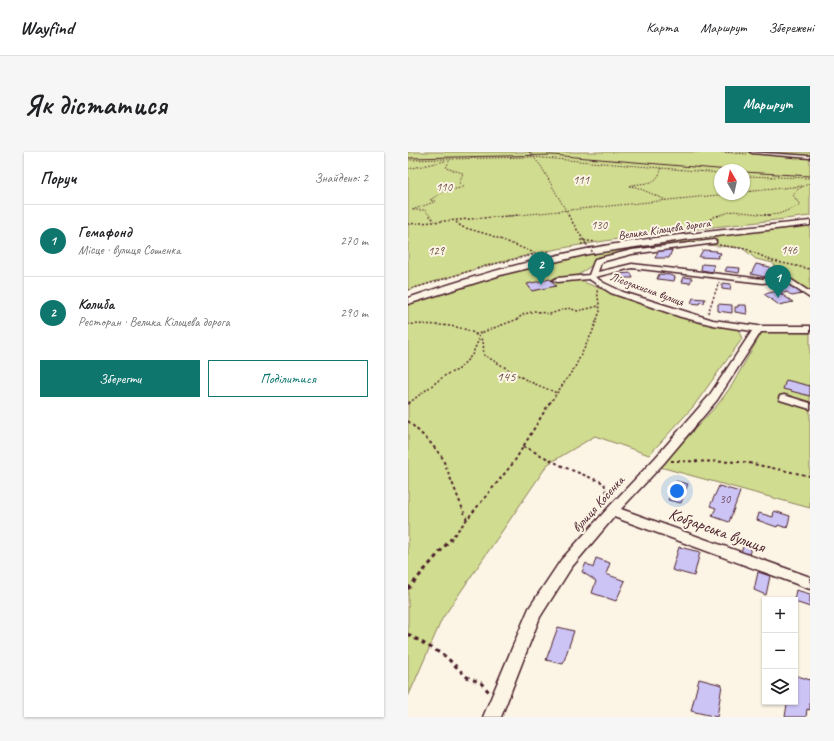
<!DOCTYPE html>
<html lang="uk">
<head>
<meta charset="utf-8">
<style>
  :root { --surface:#fff; --page:#f6f6f6; --text:#202124; --muted:#757577; --line:#e0e0e0; --accent:#0f766e }
  body { margin:0; font-family:Caveat,sans-serif; background:var(--page); color:var(--text) }
  .controls { position:absolute; right:12px; bottom:12px; display:grid; overflow:hidden; border-radius:0px; box-shadow:0 1px 3px #0004 }
  .controls button { width:36px; height:36px; display:grid; place-items:center; padding:0; border:0; border-bottom:1px solid var(--line); background:var(--surface); color:var(--text); font:20px sans-serif }
  .compass { position:absolute; left:306px; top:12px; width:36px; height:36px; border-radius:50%; background:var(--surface); box-shadow:0 1px 3px #0004; rotate:351deg }
  .you { position:absolute; left:269px; top:339px; width:14px; height:14px; margin:-10px; border:3px solid #fff; border-radius:50%; background:#1a73e8; box-shadow:0 0 0 6px #1a73e833 }
  .badge { display:grid; place-items:center; width:26px; height:26px; border-radius:50%; background:var(--accent); color:#fff; font-size:13px; font-weight:700 }
  .pin { position:absolute; translate:-50% -33px; filter:drop-shadow(0 1px 2px #0008) }
  .pin::after { content:''; position:absolute; top:21px; width:14px; height:12px; background:inherit; clip-path:polygon(0 0,100% 0,50% 100%) }
  .list { margin:0; padding:0; list-style:none }
  h2 { display:flex; justify-content:space-between; align-items:center; height:52px; margin:0; padding:0 16px; font-size:17px }
  h2 small { font-size:13px; font-weight:400; color:var(--muted) }
  .list li { display:grid; grid-template-columns:26px 1fr auto; gap:12px; align-items:center; box-sizing:border-box; height:72px; padding:0 16px; border-top:1px solid var(--line) }
  .list b { display:block; font-size:15px; white-space:nowrap }
  .list p { margin:0; font-size:13px; white-space:nowrap; color:var(--muted) }
  .list em { font-size:13px; font-style:normal; color:var(--muted) }
  .actions { display:flex; gap:8px; padding:12px 16px }
  .actions a { flex:1; padding:9px 0; border:1px solid var(--accent); border-radius:0px; text-align:center; font-size:14px; color:var(--accent) }
  .actions .main { background:var(--accent); color:#fff }
  .icon { flex:none; width:22px; height:22px; fill:none; stroke:currentColor; stroke-width:2; stroke-linecap:round; stroke-linejoin:round }
  .map { position:relative; flex:none; width:402px; height:565px; overflow:hidden; border-radius:0px }
  header { display:flex; align-items:center; gap:24px; box-sizing:border-box; height:56px; padding:0 20px; background:var(--surface); border-bottom:1px solid var(--line) }
  header strong { font-size:19px }
  nav { display:flex; gap:22px; margin-inline-start:auto; font-size:14px }
  .intro { display:flex; align-items:center; justify-content:space-between; box-sizing:border-box; height:96px; padding:0 24px }
  h1 { margin:0; font-size:28px }
  .button { padding:10px 18px; border-radius:0px; background:var(--accent); color:#fff; font-size:14px; font-weight:700 }
  main { display:flex; gap:24px; padding:0 24px }
  aside { flex:1; background:var(--surface); border-radius:0px; box-shadow:0 1px 3px #0004 }
  .map>svg:first-child { display:block }
  .green { fill:#d0dc8f; stroke:#8d7e5d; fill-rule:evenodd }
  .building { fill:#cdc4f6; stroke:#4a1f2b }
  .lines { fill:none; stroke-linecap:round; stroke-linejoin:round }
  .minor-casing { stroke:#4a1f2b; stroke-width:3 }
  .major-casing { stroke:#4a1f2b; stroke-width:3 }
  .path-far3 { stroke:#4a1f2b; stroke-width:1; stroke-dasharray:1.5 1.5; stroke-linecap:butt }
  .path-far2 { stroke:#4a1f2b; stroke-width:1.5; stroke-dasharray:2 2; stroke-linecap:butt }
  .path-far1 { stroke:#4a1f2b; stroke-width:2; stroke-dasharray:3 3; stroke-linecap:butt }
  .path { stroke:#4a1f2b; stroke-width:3; stroke-dasharray:4 4; stroke-linecap:butt }
  .minor { fill:#fcf5e5; fill-rule:evenodd }
  .major { fill:#fcf5e5; fill-rule:evenodd }
  .tram { stroke:#4a1f2b; stroke-width:1 }
  .path-bridge { stroke:#4a1f2b; stroke-width:1.5; stroke-dasharray:2 2; stroke-linecap:butt }
  .labels { text-anchor:middle; dominant-baseline:central; stroke-width:4; stroke-linejoin:round; paint-order:stroke }
  .far-park-label { font-size:12px; fill:#6c4e44; stroke:#fcf5e5 }
  .far-street-label { font-size:12px; fill:#4a1f2b; stroke:#fcf5e5 }
  .number-label { font-size:12px; fill:#6b485e }
  .park-label { font-size:14px; fill:#6c4e44; stroke:#fcf5e5 }
  .street-label { font-size:14px; fill:#4a1f2b; stroke:#fcf5e5 }
  .near-street-label { font-size:17px; fill:#4a1f2b; stroke:#fcf5e5 }
</style>
</head>
<body>
<header>
<strong>Wayfind</strong>
<nav><a>Карта</a><a>Маршрут</a><a>Збережені</a></nav>
</header>
<div class="intro"><h1>Як дістатися</h1><a class="button">Маршрут</a></div>
<main>
<aside>
<h2>Поруч<small>Знайдено: 2</small></h2>
<ul class="list">
<li><span class="badge">1</span><div><b>Гемафонд</b><p>Місце · вулиця Сошенка</p></div><em>270 m</em></li>
<li><span class="badge">2</span><div><b>Колиба</b><p>Ресторан · Велика Кільцева дорога</p></div><em>290 m</em></li>
</ul>
<div class="actions"><a class="main">Зберегти</a><a>Поділитися</a></div>
</aside>
<div class="map">
<svg width="402" height="565" viewBox="0 0 402 565">
  <rect width="100%" height="100%" fill="#fcf5e5"/>
  <filter id="ink" filterUnits="userSpaceOnUse"><feTurbulence type="fractalNoise" baseFrequency=".025" numOctaves="2"/><feDisplacementMap in="SourceGraphic" scale="8" xChannelSelector="R" yChannelSelector="G"/><feConvolveMatrix kernelMatrix="1 2 1 2 8 2 1 2 1" color-interpolation-filters="sRGB"/></filter>
  <g filter="url(#ink)">
    <!-- green -->
    <g class="green">
      <path d="M0 0H402V64C313 75 223 82 134 100 89 110 44 124 0 138ZM312 18H336V42H312Z"/>
      <path d="M402 71V141L370 119 365 111 348 107 334 96 299 93 259 95 190 109 170 123 178 131 247 157 297 171 330 177 334 187 285 255 241 303 187 284 140 312 34 467 0 545V149L23 141 177 100Z"/>
      <path d="M354 180 402 181V356L252 315 311 251 324 233Z"/>
    </g>
    <!-- building -->
    <g class="building">
      <path d="M251 97 264 98 261 106H247Z"/>
      <path d="M295 98 309 99 308 100 313 101 312 103 309 104 311 105V106L291 105Z"/>
      <path d="M294 112 306 113 305 120 293 118Z"/>
      <path d="M348 112 362 115 357 125 343 122Z"/>
      <path d="M319 115 332 116 331 121 317 119Z"/>
      <path d="M223 121 225 126H212L210 122Z"/>
      <path d="M251 122 262 123 267 125 266 129 249 127Z"/>
      <path d="M276 125 284 126 282 131 274 130Z"/>
      <path d="M142 127 148 134 124 139 119 132Z"/>
      <path d="M377 127 378 129 394 142 384 144 379 140 373 142 370 140 375 139 364 130Z"/>
      <path d="M314 131 323 132 322 138 314 137Z"/>
      <path d="M370 139 373 142 385 150 371 153 356 142Z"/>
      <path d="M285 146 297 147 296 151 292 150 291 152 283 151Z"/>
      <path d="M310 152 324 153V161L310 159Z"/>
      <path d="M330 153H338L339 162 327 160V155H330Z"/>
      <path d="M378 228 402 234V244L375 237Z"/>
      <path d="M268 329 280 332 273 351 260 348Z"/>
      <path d="M311 334 332 340 321 370 304 364 308 356 302 354Z"/>
      <path d="M366 359 382 364 379 376 370 373 369 375 349 368 351 361 365 365Z"/>
      <path d="M337 390 344 392 341 403 333 400Z"/>
      <path d="M271 395 292 400 286 424 264 418Z"/>
      <path d="M188 406 202 411 198 422 217 429 208 449 184 441 188 429 174 420 178 411 185 416Z"/>
      <path d="M350 420 362 424 358 443 346 438Z"/>
      <path d="M388 438 402 442V455L387 450V448H386Z"/>
      <path d="M150 475 166 479 155 512 138 508Z"/>
      <path d="M387 523 402 528V558L399 557 398 565H377L379 552 376 550H387Z"/>
      <path d="M291 527 314 533 309 565 283 559Z"/>
    </g>
    <g class="lines">
      <!-- minor casing -->
      <g class="minor-casing">
        <g id="minor">
          <path d="M342 0 402 4V6L344 1Z"/>
          <path d="M306 88 308 89V91L224 102 193 110 190 120 224 112 355 127 376 123 402 140V146L375 128 355 131 224 116 187 125 196 131 215 140 305 168 350 174H402V180H353L309 248 256 311 213 357 402 425V437L206 365 163 416 132 465 93 565H75L121 456 153 408 200 356 248 305 301 244 344 179 305 173 273 165 203 141 181 127 149 130 145 128 149 126 181 123 187 107 224 98Z"/>
          <path d="M376 243 402 251V257L372 248 371 246 372 244Z"/>
        </g>
      </g>
      <!-- major casing -->
      <g class="major-casing">
        <path id="major" d="M402 69V73L275 88 180 102 96 122 0 152V146C59 126 118 109 179 97 253 83 328 77 402 69Z"/>
      </g>
      <!-- path-far3 -->
      <g class="path-far3">
        <path d="M121 0 133 14 161 64"/>
        <path d="M314 0 339 2"/>
        <path d="M122 1 127 0"/>
        <path d="M0 8 124 5 312 21"/>
        <path d="M0 17 37 9"/>
        <path d="M336 24 402 26"/>
        <path d="M221 34C238 29 248 36 254 15"/>
        <path d="M221 34 228 35 258 48"/>
        <path d="M336 40 394 34"/>
        <path d="M22 64 17 58H4L26 50 27 49 22 48 35 40 56 35 51 31 55 21 38 16 42 7"/>
        <path d="M102 64 320 42"/>
        <path d="M309 64 325 59 359 63 371 62 392 53 385 43 390 37 402 31"/>
      </g>
      <!-- path-far2 -->
      <g class="path-far2">
        <path d="M21 63 27 69"/>
        <path d="M160 63 178 92"/>
        <path d="M356 63H363"/>
        <path d="M48 70 54 75 82 83 129 102"/>
        <path d="M0 72 112 63"/>
        <path d="M278 77 283 71H298L305 65 313 63"/>
        <path d="M174 93 173 88 187 90"/>
        <path d="M311 93 338 97 365 109 402 117"/>
        <path d="M0 138 78 114 141 99"/>
        <path d="M300 161 311 130"/>
        <path d="M0 172C19 173 64 170 75 190 76 194 75 199 76 203L120 229 149 241"/>
        <path d="M67 183 110 167 114 163 126 159 142 162 160 156 170 159 191 154"/>
        <path d="M1 251 39 222 50 218 64 203 71 187"/>
        <path d="M142 251 167 215 184 181 192 159 189 138"/>
      </g>
      <!-- path-far1 -->
      <g class="path-far1">
        <path d="M0 252 2 250"/>
        <path d="M0 269 21 289 34 305 59 368"/>
        <path d="M115 294 156 315 196 331 201 348"/>
        <path d="M263 309 336 310 402 324"/>
        <path d="M42 388 106 310 142 250"/>
      </g>
      <!-- path -->
      <g class="path">
        <path d="M0 437 43 387"/>
        <path d="M0 482 37 504 59 525 73 531 81 540"/>
      </g>
      <!-- minor -->
      <use href="#minor" class="minor"/>
      <!-- major -->
      <use href="#major" class="major"/>
      <!-- tram -->
      <g class="tram">
        <path d="M0 6 144 3 321 18"/>
        <path d="M336 20 402 24"/>
      </g>
      <!-- path-bridge -->
      <path class="path-bridge" d="M178 92 188 104"/>
    </g>
  </g>
  <g class="labels">
    <!-- far-park labels -->
    <g class="far-park-label">
      <text x="173" y="28">111</text>
      <text x="36" y="35">110</text>
      <text x="191" y="73">130</text>
      <text x="381" y="98">146</text>
      <text x="28" y="99">129</text>
    </g>
    <!-- far-street labels -->
    <g class="far-street-label">
      <text transform="translate(256 77) rotate(-8)">Велика Кільцева дорога</text>
      <text transform="translate(239 137) rotate(20)">Лісозахисна вулиця</text>
    </g>
    <!-- number labels -->
    <g class="number-label">
      <text x="317" y="347">30</text>
    </g>
    <!-- park labels -->
    <g class="park-label">
      <text x="98" y="224">145</text>
    </g>
    <!-- street labels -->
    <g class="street-label">
      <text transform="translate(190 352) rotate(-48)">вулиця Косенка</text>
    </g>
    <!-- near-street labels -->
    <g class="near-street-label">
      <text transform="translate(309 378) rotate(20)">Кобзарська вулиця</text>
    </g>
  </g>
</svg>
<div class="controls">
<button>+</button>
<button>−</button>
<button><svg class="icon" aria-label="layers" viewBox="0 0 24 24"><path d="M12 4l9 5-9 5-9-5zM3 14l9 5 9-5"/></svg></button>
</div>
<svg class="compass" viewBox="-18 -18 36 36"><path d="M0-13l5 13h-10z" fill="#e53935"/><path d="M0 13l5-13h-10z" fill="#757577"/></svg>
<div class="you"></div>
<div class="pin badge" style="left:370px;top:146px">1</div>
<div class="pin badge" style="left:133px;top:133px">2</div>
</div>
</main>
</body>
</html>
